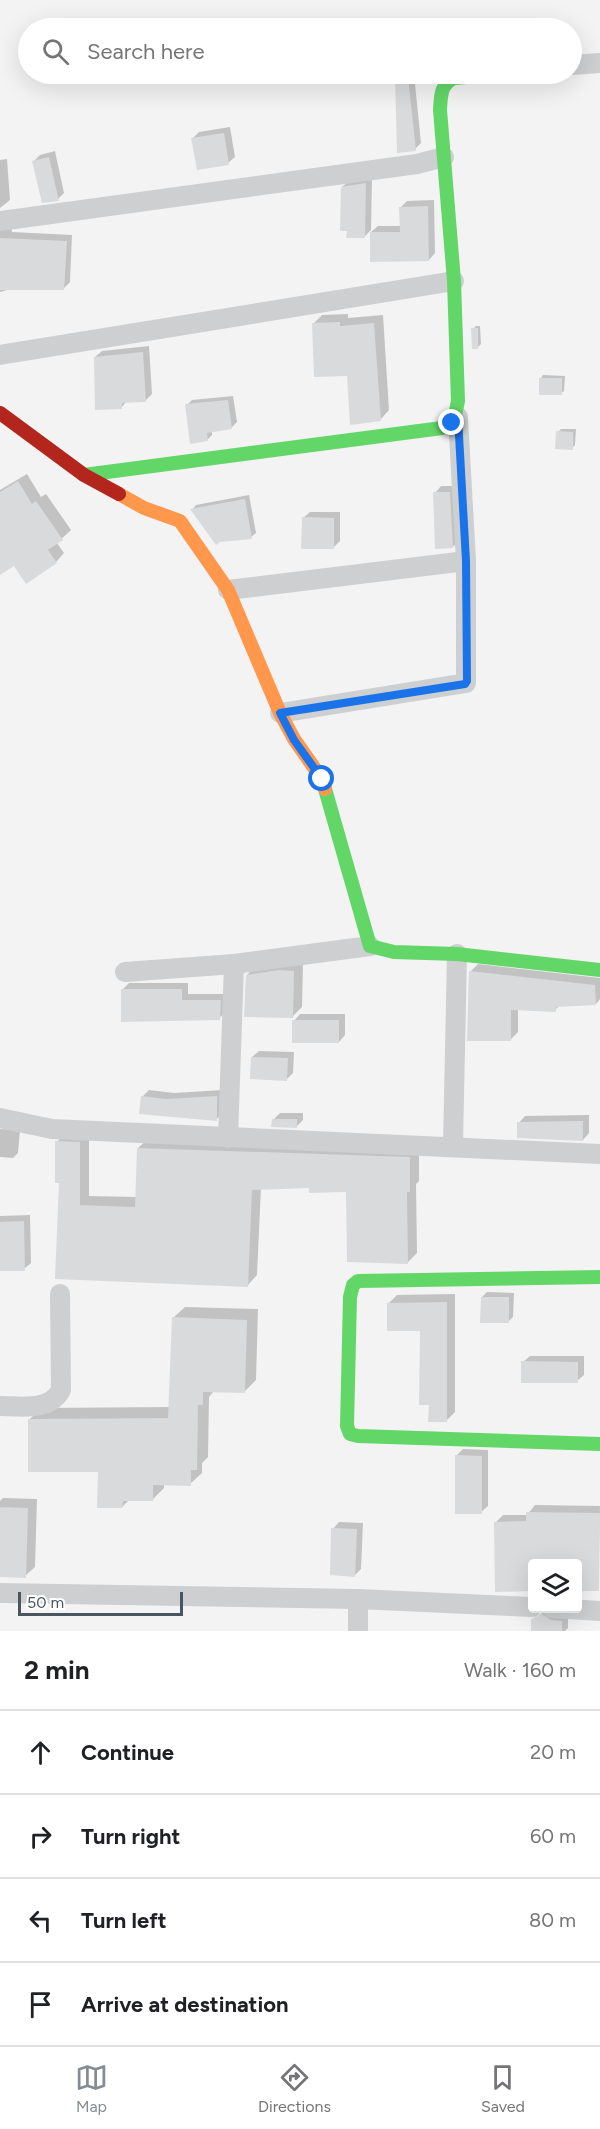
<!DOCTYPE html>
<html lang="en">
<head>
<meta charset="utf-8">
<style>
  :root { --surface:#fff; --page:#f2f2f2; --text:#202124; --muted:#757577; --line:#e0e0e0; --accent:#848d93 }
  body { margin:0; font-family:Figtree,sans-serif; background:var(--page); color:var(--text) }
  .controls { position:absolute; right:18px; bottom:18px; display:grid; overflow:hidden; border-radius:6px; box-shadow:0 6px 24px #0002 }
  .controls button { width:54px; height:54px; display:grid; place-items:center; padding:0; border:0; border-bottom:2px solid var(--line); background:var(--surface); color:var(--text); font:30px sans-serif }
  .scale { position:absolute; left:18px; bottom:15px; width:165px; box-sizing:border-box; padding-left:6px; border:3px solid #495660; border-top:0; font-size:16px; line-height:21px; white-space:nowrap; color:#495660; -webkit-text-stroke:4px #fff; paint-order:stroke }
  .stop { position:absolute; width:18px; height:18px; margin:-14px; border:4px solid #1a73e8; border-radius:50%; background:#fff }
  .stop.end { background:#1a73e8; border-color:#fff; box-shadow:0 2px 6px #0008 }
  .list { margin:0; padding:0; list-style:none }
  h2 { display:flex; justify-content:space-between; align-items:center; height:78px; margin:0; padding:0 24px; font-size:26px }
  h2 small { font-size:20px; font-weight:400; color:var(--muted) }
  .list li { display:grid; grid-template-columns:39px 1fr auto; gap:18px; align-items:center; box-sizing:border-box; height:84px; padding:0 24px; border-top:2px solid var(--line) }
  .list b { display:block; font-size:22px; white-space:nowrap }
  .list em { font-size:20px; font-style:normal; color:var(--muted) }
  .icon { flex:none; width:33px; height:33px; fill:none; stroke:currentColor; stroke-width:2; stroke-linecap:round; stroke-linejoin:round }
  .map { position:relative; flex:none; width:600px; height:1631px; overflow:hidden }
  .search { position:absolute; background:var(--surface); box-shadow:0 6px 24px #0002; left:18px; right:18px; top:18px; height:66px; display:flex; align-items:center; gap:15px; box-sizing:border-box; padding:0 21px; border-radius:33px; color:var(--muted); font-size:22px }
  .sheet { height:414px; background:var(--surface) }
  nav { display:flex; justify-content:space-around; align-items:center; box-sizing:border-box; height:84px; border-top:2px solid var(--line); background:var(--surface); font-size:16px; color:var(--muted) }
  nav a { display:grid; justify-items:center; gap:3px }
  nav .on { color:var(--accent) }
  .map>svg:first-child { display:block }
  .shadow { fill:#0003 }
  .building { fill:#d9dadb }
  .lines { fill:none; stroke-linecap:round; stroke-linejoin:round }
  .street { stroke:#cdcfd1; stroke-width:20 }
  .fast { stroke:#63d668; stroke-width:14 }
  .slow { stroke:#ff974d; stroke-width:14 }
  .jam { stroke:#b3261e; stroke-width:14 }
  .route { stroke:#1a73e8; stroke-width:8 }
</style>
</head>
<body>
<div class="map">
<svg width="600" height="1631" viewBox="0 0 600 1631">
  <rect width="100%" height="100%" fill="#f3f3f3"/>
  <!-- shadow -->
  <g class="shadow">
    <path d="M401 74H414L421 143 415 149 396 79Z"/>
    <path d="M230 127 235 157 228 163 193 138 199 132Z"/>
    <path d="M55 151 64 193 58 199 34 161 40 155Z"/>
    <path d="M7 159 10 200 0 208V160Z"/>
    <path d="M372 177 371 230 365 236 348 230 342 187 349 181Z"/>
    <path d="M434 200 435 253 429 260 371 232 378 226H401L400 208 407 201Z"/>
    <path d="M0 226 11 227 12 232 72 235 70 282 63 289H11L0 292Z"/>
    <path d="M348 314V318L383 315 389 410 381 419 313 324 322 315Z"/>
    <path d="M476 326H480L481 344 478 347 473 329Z"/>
    <path d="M149 346 152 394 146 400 127 401 121 408 95 357 102 351Z"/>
    <path d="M543 375 565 376 564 391 561 393 541 378Z"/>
    <path d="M233 396 237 422 232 427 212 431V435L207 440 187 405 192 400Z"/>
    <path d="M561 429H576L575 445 572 448 558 432Z"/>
    <path d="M27 474 41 497 46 494 71 530 57 543 64 553 56 562 14 564 0 573V490Z"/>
    <path d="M441 486H456L459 540 453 547 435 493Z"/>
    <path d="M249 495 256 533 251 537 192 510 196 505Z"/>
    <path d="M310 512H340V541L333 548 303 518Z"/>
    <path d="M303 962 302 1007 292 1017 247 975 257 965Z"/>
    <path d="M478 964 600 978V999L596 1004 560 1005 555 1010 518 1009V1032L510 1040 470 972Z"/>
    <path d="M129 983H188V994H227L226 1012 219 1018 122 990Z"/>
    <path d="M300 1014H345V1035L339 1042 294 1021Z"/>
    <path d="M259 1051 294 1052 293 1073 287 1079 252 1057Z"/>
    <path d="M149 1090 174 1093 223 1090 222 1113 216 1120 142 1097Z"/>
    <path d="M280 1113H303V1120L296 1127 273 1120Z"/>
    <path d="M589 1115V1133L583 1140 519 1123 525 1116Z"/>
    <path d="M0 1129 20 1130 18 1153 13 1158 0 1157Z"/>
    <path d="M66 1132 89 1133V1196L137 1197 138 1148 148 1139 419 1148V1181L416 1184 417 1253 407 1263H381L348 1191 310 1187 261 1188 257 1275 248 1285 56 1278 61 1181 57 1142Z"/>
    <path d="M30 1215 31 1263 24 1269 0 1270V1216Z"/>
    <path d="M487 1292 514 1293 513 1317 508 1322 482 1297Z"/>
    <path d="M455 1294V1412L447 1420 422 1329 389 1303 397 1295Z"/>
    <path d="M185 1307 258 1309 256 1380 244 1392 214 1391 209 1397 208 1457 202 1463V1473L190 1484H164V1488L152 1500H129L122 1507 99 1471 30 1419 41 1408 170 1407 173 1318Z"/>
    <path d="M530 1356H584V1375L577 1381 523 1362Z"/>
    <path d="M463 1449 488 1450V1506L481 1512 456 1456Z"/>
    <path d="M3 1498 37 1499 35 1567 25 1576H0V1501Z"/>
    <path d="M535 1505 600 1506 598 1589H578V1564H532V1590H496V1522L503 1515H527Z"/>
    <path d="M339 1522 363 1523 361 1569 355 1575 333 1529Z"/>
    <path d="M549 1608 568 1615V1628L565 1631H533V1620Z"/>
  </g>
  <!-- building -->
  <g class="building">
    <path d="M408 77 416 151 397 153 395 78Z"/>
    <path d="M224 133 229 165 197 170 191 138Z"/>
    <path d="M49 157 59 201 42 203 32 161Z"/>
    <path d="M366 183 365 238H346L347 231H340L341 187Z"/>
    <path d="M428 206 429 261 370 262V232H400L399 207Z"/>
    <path d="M0 238 67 241 64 290H0Z"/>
    <path d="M340 322V326L374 323 381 421 350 425 347 376 314 377 312 323Z"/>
    <path d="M471 328H478V349H472Z"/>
    <path d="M143 352 146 402 122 403V409L95 410 94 357Z"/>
    <rect x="539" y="378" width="23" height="17"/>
    <path d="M228 400 232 429 207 433 208 441 190 444 185 404Z"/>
    <path d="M556 431 573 432V450L555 449Z"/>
    <path d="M18 481 32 504 36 501 63 540 48 550 57 563 26 584 14 566 0 575V492Z"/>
    <path d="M433 492H450L453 548 435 549Z"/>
    <path d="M245 499 252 539 220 542 216 545 190 509Z"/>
    <path d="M302 517 334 518V549H301Z"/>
    <path d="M279 970 294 971 293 1018 244 1017 246 975Z"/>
    <path d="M469 971 595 985 596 1005 556 1007V1012L511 1010V1041H467Z"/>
    <path d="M121 989H182V1000H221L220 1020 121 1022Z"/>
    <rect x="292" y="1020" width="47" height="23"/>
    <path d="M251 1057 288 1058 287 1081 250 1079Z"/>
    <path d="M141 1096 166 1099 217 1096V1121L139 1114Z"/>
    <path d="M272 1119H297V1128L271 1127Z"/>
    <path d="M583 1121V1141L517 1138V1122Z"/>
    <path d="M55 1141 80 1142V1205L135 1207 137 1148 410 1157V1192H407L408 1264 347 1262 346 1192 309 1193V1188L252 1190 248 1287 55 1279 59 1183H55Z"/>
    <path d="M24 1221 25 1271H0V1222Z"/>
    <path d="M481 1297H509V1323H480Z"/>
    <path d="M447 1302V1422H428L429 1405H419L420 1331H387V1303Z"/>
    <path d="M172 1317 247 1320 245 1393 203 1392V1405H198L197 1470H191V1486L153 1485V1501H123L122 1508H97L98 1472H28V1419L168 1418Z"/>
    <path d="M521 1361 578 1362V1383H521Z"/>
    <path d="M455 1455 482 1456V1514H455Z"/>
    <path d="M0 1507 28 1508 26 1578 0 1577Z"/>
    <path d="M526 1512 600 1513 599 1591H578V1563H532V1591L495 1592 494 1522 526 1521Z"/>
    <path d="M331 1528 357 1529 355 1577 330 1575Z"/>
    <path d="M542 1614 551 1620 562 1621V1631H531V1619Z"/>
  </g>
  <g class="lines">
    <!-- street -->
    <g class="street">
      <path d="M572 65 600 63"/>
      <path d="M0 221 417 164 444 157"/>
      <path d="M0 355 454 281"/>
      <path d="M228 590 466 561 458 417"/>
      <path d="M280 713 466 683V561"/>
      <path d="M125 972 234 964 370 946"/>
      <path d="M0 1118 52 1129 600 1154"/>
      <path d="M228 1138 234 964"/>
      <path d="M453 1145 457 954"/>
      <path d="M0 1406C21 1406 49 1412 61 1390L60 1294"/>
      <path d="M0 1593 358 1599 532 1607"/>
      <path d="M552 1608 600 1611"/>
      <path d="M358 1631V1599"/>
    </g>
    <!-- fast -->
    <g class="fast">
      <path d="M84 475 442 428 454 420 458 401 454 281 440 110C441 96 440 85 454 78L506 74"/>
      <path d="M325 789 370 946 394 952 457 954 600 970"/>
      <path d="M600 1277 358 1281 353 1285 350 1297 347 1426 350 1434 358 1436 600 1444"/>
    </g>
    <!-- slow -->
    <path class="slow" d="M119 494 144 508 180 521 228 590 280 713 294 739 322 779 325 789"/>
    <!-- jam -->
    <path class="jam" d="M0 413 84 475 119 494"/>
  </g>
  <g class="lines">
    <!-- route -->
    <path class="route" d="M322 779 294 740 280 713 465 684 467 681 466 561 458 417 452 423"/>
  </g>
</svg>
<div class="controls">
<button><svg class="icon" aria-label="layers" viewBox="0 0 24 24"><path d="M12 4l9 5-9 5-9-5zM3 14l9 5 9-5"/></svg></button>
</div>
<div class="scale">50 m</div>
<div class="stop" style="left:322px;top:779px"></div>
<div class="stop end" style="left:452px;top:423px"></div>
<div class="search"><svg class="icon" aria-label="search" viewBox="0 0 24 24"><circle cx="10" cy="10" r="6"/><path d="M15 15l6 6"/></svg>Search here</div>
</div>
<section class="sheet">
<h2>2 min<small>Walk · 160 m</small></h2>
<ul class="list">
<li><svg class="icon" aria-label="ahead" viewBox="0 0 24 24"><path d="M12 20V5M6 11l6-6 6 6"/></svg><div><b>Continue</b></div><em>20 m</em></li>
<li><svg class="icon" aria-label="right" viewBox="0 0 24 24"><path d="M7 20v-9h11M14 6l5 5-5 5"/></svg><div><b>Turn right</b></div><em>60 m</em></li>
<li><svg class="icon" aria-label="left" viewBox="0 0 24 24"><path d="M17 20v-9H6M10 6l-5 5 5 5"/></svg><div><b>Turn left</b></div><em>80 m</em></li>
<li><svg class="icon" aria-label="arrive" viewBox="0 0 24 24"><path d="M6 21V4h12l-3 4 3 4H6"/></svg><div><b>Arrive at destination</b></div></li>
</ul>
</section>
<nav>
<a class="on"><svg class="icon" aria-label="map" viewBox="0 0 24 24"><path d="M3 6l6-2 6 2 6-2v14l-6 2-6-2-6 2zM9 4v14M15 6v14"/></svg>Map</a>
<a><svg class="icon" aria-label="directions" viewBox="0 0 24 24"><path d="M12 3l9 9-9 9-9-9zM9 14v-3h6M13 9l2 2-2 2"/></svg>Directions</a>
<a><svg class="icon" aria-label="saved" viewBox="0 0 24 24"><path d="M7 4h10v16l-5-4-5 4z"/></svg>Saved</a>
</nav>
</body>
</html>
